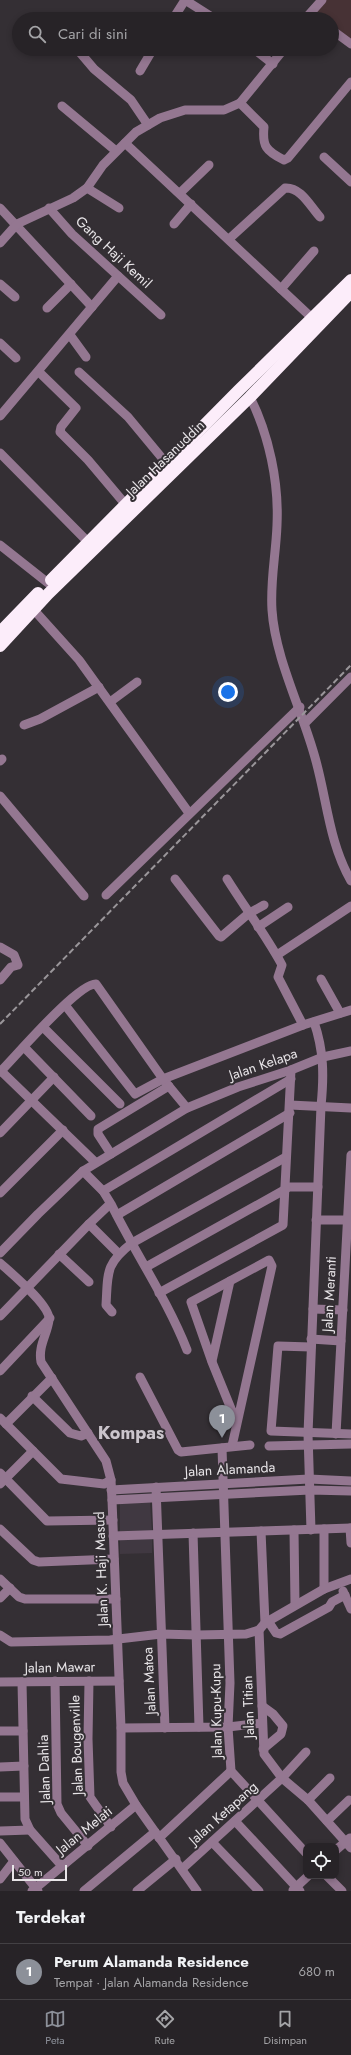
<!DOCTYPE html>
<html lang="id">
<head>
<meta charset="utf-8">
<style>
  :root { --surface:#272327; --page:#2f2b2f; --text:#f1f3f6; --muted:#a4a4a7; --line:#434044; --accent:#8c9099 }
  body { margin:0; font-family:Jost,sans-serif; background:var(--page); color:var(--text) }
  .controls { position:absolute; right:12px; bottom:12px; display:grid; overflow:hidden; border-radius:8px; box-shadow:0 2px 6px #0003 }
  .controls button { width:36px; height:36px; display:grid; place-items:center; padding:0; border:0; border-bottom:1px solid var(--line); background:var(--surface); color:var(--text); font:20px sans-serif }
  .scale { position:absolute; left:12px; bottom:10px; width:55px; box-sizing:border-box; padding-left:4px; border:2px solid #e8e5e8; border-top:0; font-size:11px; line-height:14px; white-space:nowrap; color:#e8e5e8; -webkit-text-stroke:3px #342f34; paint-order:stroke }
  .you { position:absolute; left:228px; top:692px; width:14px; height:14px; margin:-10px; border:3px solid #fff; border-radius:50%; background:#1a73e8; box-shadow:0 0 0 6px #1a73e833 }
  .badge { display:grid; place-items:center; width:26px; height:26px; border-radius:50%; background:var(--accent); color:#fff; font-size:13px; font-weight:700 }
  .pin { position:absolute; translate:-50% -33px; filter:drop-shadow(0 1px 2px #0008) }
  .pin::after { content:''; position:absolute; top:21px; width:14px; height:12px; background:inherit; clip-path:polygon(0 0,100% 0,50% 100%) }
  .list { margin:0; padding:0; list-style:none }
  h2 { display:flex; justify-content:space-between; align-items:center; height:52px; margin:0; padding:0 16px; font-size:17px }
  h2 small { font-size:13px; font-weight:400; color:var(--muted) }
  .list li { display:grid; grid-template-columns:26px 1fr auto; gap:12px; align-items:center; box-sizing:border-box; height:56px; padding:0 16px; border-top:1px solid var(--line) }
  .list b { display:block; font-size:15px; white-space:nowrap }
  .list p { margin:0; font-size:13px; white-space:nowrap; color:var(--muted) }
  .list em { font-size:13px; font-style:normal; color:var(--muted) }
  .icon { flex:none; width:22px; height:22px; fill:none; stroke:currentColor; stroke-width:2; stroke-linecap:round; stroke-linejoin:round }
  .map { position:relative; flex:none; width:351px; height:1891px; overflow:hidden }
  .search { position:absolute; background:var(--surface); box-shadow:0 2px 6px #0003; left:12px; right:12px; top:12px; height:44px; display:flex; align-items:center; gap:10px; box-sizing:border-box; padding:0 14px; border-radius:22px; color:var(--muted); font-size:15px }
  .sheet { height:108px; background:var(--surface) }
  nav { display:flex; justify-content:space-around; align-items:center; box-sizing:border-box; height:56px; border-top:1px solid var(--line); background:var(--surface); font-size:11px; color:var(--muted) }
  nav a { display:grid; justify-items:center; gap:2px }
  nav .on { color:var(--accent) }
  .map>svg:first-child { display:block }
  .built { fill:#403841 }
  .education { fill:#473235 }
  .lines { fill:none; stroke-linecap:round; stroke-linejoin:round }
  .minor { stroke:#947791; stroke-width:9 }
  .highway { stroke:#fcedfa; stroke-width:12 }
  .rail { stroke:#9a969a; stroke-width:2; stroke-dasharray:6 3; stroke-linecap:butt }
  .labels { text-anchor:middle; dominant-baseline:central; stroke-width:4; stroke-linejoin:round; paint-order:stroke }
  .street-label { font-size:14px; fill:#e8e5e8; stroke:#342f34 }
  .district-label { font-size:18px; font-weight:bold; fill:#cbc5cc; stroke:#342f34 }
</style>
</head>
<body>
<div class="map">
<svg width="351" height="1891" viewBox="0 0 351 1891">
  <rect width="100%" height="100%" fill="#342f34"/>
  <!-- built -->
  <g class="built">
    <path d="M150 1502 152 1531 120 1532V1503Z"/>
    <path d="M152 1537V1553L120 1554V1538Z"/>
  </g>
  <!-- education -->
  <path class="education" d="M325 0H351V43L332 28V19H320L314 14Z"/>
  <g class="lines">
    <!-- minor -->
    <g class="minor">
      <path d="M185 0 215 19"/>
      <path d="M173 19 185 0"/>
      <path d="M305 19 322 0"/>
      <path d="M332 30 351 44"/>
      <path d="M77 49 94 69 131 100 148 125"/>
      <path d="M254 49 273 64"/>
      <path d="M140 71 153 49"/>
      <path d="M240 103 264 127C262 146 266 151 284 160L288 158 351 82"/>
      <path d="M62 106 116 151"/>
      <path d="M125 143 312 318"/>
      <path d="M324 157 351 182"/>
      <path d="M87 188 119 208"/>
      <path d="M180 193 209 165"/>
      <path d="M0 208 92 307"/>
      <path d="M49 208 72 234 161 315"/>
      <path d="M174 224 191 204"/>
      <path d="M229 239 285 188C301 187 310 206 320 217"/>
      <path d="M0 243 17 224 73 198 87 188 103 165 136 132 160 118 185 110H224L240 103 284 49"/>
      <path d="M0 284 15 297"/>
      <path d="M281 289 314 251"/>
      <path d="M47 308 71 284"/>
      <path d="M70 335 86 357"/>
      <path d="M0 343 16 358"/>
      <path d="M39 372 76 408 61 427 60 432 88 460 126 505"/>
      <path d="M79 372 128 417 167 464"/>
      <path d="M250 397C269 435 279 482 277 525 276 554 270 581 272 610 275 657 301 708 314 754 327 797 328 841 351 881"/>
      <path d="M0 416 118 276"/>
      <path d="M0 453 88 542"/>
      <path d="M0 545 48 583"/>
      <path d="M34 610 79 660 189 813"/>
      <path d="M110 702 137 682"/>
      <path d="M305 723 351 677"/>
      <path d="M24 725 40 719 99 687"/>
      <path d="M0 761 2 759"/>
      <path d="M0 796 84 896"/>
      <path d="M175 879 219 936 221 937 248 914 264 905"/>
      <path d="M227 879C245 908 266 935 282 965L278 977 303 1025"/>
      <path d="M106 895 300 707"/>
      <path d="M258 927 288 907"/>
      <path d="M0 947 14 955 18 965 11 967 0 980"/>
      <path d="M277 955 351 906"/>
      <path d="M321 979 340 1013"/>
      <path d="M65 1005 135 1094 163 1079 303 1025 351 1010"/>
      <path d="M43 1027 120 1104"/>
      <path d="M24 1047 91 1116"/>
      <path d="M1 1071 95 1162"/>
      <path d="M0 1072C16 1056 78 983 96 984L163 1079 187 1108"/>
      <path d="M290 1105 351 1108"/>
      <path d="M0 1133 54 1077"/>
      <path d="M111 1154 98 1134V1129L169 1086"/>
      <path d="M83 1171 103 1191 111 1204C135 1253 167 1299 187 1350"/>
      <path d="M286 1187H318"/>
      <path d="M103 1191 291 1079"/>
      <path d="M0 1193 63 1130"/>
      <path d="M117 1215 290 1113"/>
      <path d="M316 1220H351"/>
      <path d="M89 1224 119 1254"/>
      <path d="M0 1253 38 1214 83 1171 187 1108 238 1087 291 1070 323 1057 351 1051"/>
      <path d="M59 1254 89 1282"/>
      <path d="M0 1263C11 1273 51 1306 49 1320 47 1335 38 1346 41 1362L106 1461 111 1480 112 1500 121 1728V1772L123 1783 136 1805 197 1891"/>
      <path d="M146 1267 286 1189"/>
      <path d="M159 1293 283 1225 291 1070"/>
      <path d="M313 1309 343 1310"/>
      <path d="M112 1312 106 1305C108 1273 105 1264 132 1243L286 1157"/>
      <path d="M0 1316 89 1224 110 1204"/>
      <path d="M311 1339 341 1341"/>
      <path d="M311 1347 278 1346 271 1431 351 1434"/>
      <path d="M212 1361 230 1281"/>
      <path d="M0 1371 50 1318"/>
      <path d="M140 1377 178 1450 181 1452 250 1445"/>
      <path d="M32 1396 70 1433 81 1436 88 1433"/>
      <path d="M0 1418 61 1479 104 1484 111 1480"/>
      <path d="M6 1424 52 1378"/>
      <path d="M336 1434 351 1155"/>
      <path d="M232 1446 272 1266 269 1260 191 1302 212 1362 236 1421"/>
      <path d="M269 1446 351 1444"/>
      <path d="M222 1448 230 1683 228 1727 231 1771 306 1853"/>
      <path d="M0 1473 47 1521 113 1520"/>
      <path d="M0 1484 33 1451"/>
      <path d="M156 1487 165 1728"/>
      <path d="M111 1490 309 1479 351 1481"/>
      <path d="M112 1500 310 1490 351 1491"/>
      <path d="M350 1528 351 1543"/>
      <path d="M0 1529 33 1560 39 1562 114 1559"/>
      <path d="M294 1530 295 1605"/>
      <path d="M311 1530 308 1434 321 1106C324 1076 324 1051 314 1022"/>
      <path d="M261 1531 265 1623"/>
      <path d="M193 1533 199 1727"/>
      <path d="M113 1536 351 1528"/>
      <path d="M0 1579 19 1597 25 1599H116"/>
      <path d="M324 1589V1529"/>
      <path d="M343 1591 351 1609"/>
      <path d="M0 1598 10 1588"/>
      <path d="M268 1621 276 1633 280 1634 329 1607 332 1602 345 1595"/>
      <path d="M259 1630 264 1754 282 1778 308 1800 351 1848"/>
      <path d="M0 1635 11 1642 110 1640 161 1634 197 1635 246 1634 259 1630 265 1623 324 1589 351 1579"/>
      <path d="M55 1681 57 1804 61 1813 88 1846"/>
      <path d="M89 1681 88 1739 90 1797 111 1827"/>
      <path d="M0 1682 119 1681"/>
      <path d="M22 1682 25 1819 30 1830 62 1866"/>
      <path d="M262 1706 273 1714 283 1726 281 1734 263 1749"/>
      <path d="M121 1728 228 1727 262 1723"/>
      <path d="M0 1731H23"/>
      <path d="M0 1767 24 1766"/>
      <path d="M0 1797H24"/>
      <path d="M308 1800 330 1778"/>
      <path d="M235 1821 300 1891"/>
      <path d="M327 1821 349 1800"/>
      <path d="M0 1831 30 1830"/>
      <path d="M159 1838 231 1771"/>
      <path d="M212 1842 259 1891"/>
      <path d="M0 1843 38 1891"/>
      <path d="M336 1850 350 1838"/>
      <path d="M182 1869 282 1778 306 1752"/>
      <path d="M327 1876 342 1891"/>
      <path d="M0 1879 14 1861"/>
      <path d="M293 1890 308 1876"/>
      <path d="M32 1891 136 1805"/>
      <path d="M84 1891 155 1832"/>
      <path d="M137 1891 176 1859"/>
    </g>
    <!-- highway -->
    <g class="highway">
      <path d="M51 580 239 390 351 280"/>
      <path d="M0 632 38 593"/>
      <path d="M0 646 48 594 250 397 351 292"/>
    </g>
    <!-- rail -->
    <path class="rail" d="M0 1024 351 665"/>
  </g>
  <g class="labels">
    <!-- street labels -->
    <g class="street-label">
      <text transform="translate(114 252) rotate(43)">Gang Haji Kemil</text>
      <text transform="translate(165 458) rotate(-44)">Jalan Hasanuddin</text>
      <text transform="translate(263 1064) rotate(-19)">Jalan Kelapa</text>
      <text transform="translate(329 1294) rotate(-87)">Jalan Meranti</text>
      <text transform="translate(230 1469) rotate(-3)">Jalan Alamanda</text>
      <text transform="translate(101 1569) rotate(-92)">Jalan K. Haji Masud</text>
      <text transform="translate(60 1667) rotate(-1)">Jalan Mawar</text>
      <text transform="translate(149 1681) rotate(-93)">Jalan Matoa</text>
      <text transform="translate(248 1707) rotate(-92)">Jalan Titian</text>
      <text transform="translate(216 1711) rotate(-91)">Jalan Kupu-Kupu</text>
      <text transform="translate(76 1745) rotate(-92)">Jalan Bougenville</text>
      <text transform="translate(44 1769) rotate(-92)">Jalan Dahlia</text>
      <text transform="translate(223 1813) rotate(-42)">Jalan Ketapang</text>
      <text transform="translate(84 1830) rotate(-39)">Jalan Melati</text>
    </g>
    <!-- district labels -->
    <g class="district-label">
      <text x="131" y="1433">Kompas</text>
    </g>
  </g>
</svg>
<div class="controls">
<button><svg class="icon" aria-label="locate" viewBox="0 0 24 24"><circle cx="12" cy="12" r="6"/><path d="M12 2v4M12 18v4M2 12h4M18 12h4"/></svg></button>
</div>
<div class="scale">50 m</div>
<div class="you"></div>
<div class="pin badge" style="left:222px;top:1438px">1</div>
<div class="search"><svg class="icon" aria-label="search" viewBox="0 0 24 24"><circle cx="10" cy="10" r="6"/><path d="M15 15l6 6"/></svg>Cari di sini</div>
</div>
<section class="sheet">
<h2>Terdekat<small></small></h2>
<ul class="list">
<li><span class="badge">1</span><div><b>Perum Alamanda Residence</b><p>Tempat · Jalan Alamanda Residence</p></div><em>680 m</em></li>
</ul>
</section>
<nav>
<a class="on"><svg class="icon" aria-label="map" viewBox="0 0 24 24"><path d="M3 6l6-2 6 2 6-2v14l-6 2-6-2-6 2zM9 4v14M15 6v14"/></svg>Peta</a>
<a><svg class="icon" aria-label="directions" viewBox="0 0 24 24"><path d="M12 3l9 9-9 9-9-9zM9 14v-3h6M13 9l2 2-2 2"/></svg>Rute</a>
<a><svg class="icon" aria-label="saved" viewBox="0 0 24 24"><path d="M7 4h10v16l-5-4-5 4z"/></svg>Disimpan</a>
</nav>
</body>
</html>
